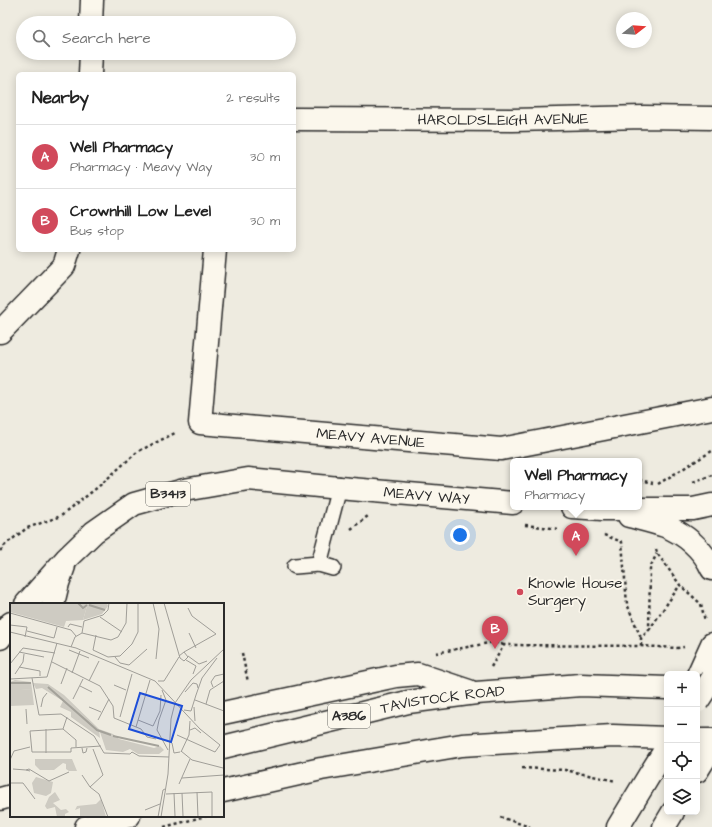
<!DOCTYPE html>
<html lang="en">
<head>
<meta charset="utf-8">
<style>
  :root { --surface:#fff; --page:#f6f6f6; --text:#222; --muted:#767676; --line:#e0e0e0; --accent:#d1495b }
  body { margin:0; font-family:"Architects Daughter",sans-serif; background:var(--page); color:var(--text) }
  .controls { position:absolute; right:12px; bottom:12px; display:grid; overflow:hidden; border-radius:6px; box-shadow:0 2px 10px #0003 }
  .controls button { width:36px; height:36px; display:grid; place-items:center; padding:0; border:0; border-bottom:1px solid var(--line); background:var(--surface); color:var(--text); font:20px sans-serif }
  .compass { position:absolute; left:616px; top:12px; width:36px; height:36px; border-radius:50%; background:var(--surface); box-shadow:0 2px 10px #0003; rotate:73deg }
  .you { position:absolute; left:460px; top:535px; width:14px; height:14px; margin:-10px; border:3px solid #fff; border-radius:50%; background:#1a73e8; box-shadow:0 0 0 6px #1a73e833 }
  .badge { display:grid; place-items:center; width:26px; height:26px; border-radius:50%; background:var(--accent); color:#fff; font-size:13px; font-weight:700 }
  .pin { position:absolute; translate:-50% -33px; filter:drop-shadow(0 1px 2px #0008) }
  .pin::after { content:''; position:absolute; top:21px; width:14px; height:12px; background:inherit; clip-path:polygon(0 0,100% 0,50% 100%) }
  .popup { position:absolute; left:510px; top:458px; width:132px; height:52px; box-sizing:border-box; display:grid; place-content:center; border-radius:6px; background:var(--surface); filter:drop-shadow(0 1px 3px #0005); font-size:13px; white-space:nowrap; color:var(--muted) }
  .popup b { font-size:15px; color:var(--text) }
  .popup::after { content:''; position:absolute; left:50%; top:100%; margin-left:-8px; border:8px solid transparent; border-top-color:var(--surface) }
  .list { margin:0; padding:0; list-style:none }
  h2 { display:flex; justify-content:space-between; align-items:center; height:52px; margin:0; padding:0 16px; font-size:17px }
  h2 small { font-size:13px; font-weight:400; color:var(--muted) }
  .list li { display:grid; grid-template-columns:26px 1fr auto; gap:12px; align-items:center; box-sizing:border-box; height:64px; padding:0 16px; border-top:1px solid var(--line) }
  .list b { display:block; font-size:15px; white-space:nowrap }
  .list p { margin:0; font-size:13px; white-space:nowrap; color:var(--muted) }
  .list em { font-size:13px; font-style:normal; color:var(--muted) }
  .icon { flex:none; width:22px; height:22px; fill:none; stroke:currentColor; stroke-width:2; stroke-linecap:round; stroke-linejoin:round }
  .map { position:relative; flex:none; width:712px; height:827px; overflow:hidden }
  .search { position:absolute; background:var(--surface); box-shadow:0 2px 10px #0003; left:16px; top:16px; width:280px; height:44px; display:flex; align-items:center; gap:10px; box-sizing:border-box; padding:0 14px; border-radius:22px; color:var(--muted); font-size:15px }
  .panel { position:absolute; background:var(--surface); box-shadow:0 2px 10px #0003; left:16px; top:72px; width:280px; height:180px; border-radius:6px }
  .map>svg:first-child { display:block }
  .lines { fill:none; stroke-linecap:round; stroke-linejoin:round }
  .service-casing { stroke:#2b2b2b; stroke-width:18 }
  .minor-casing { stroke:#2b2b2b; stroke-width:25 }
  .secondary-casing { stroke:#2b2b2b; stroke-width:25 }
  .trunk-casing { stroke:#2b2b2b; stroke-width:25 }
  .path { stroke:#2b2b2b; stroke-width:2.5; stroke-dasharray:3 3; stroke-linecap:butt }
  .service { stroke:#fbf7ec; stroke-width:15 }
  .minor { stroke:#fbf7ec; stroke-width:22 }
  .secondary { stroke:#fbf7ec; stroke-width:22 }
  .trunk { stroke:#fbf7ec; stroke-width:22 }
  .secondary-bridge-casing { stroke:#2b2b2b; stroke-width:25; stroke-linecap:butt }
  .secondary-bridge { stroke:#fbf7ec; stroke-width:22 }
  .poi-dot { fill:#d1495b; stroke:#fbf7ec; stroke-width:1.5 }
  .labels { text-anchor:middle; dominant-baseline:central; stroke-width:3.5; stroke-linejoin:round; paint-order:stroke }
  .shield { fill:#fbf7ec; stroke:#696865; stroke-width:1 }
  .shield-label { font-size:14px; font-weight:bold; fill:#2b2b2b }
  .street-label { font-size:15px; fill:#2b2b2b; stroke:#fbf7ec }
  .poi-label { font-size:15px; fill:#2b2b2b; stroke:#fbf7ec; text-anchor:start }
  .inset-river { fill:none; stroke:#a4a29a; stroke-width:2 }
  .inset-road { fill:none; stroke:#a09e98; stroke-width:1 }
  .view { fill:#1d4ed8; fill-opacity:0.15; stroke:#1d4ed8; stroke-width:2 }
  .inset-edge { fill:none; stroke:#2b2b2b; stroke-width:2 }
</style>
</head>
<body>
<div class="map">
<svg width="712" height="827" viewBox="0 0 712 827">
  <rect width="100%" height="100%" fill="#eeebe0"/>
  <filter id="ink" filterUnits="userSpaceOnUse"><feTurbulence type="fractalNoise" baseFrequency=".025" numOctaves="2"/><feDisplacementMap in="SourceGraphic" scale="8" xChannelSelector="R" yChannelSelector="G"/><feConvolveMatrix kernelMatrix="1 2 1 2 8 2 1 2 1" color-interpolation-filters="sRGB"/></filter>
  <g filter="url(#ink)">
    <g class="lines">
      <!-- service casing -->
      <g class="service-casing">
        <g id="service">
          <path d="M319 564 339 488"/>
          <path d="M295 566 319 564 333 568"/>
        </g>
      </g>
      <!-- minor casing -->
      <g class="minor-casing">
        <g id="minor">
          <path d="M91 23 92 0"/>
          <path d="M90 74 91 53"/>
          <path id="s1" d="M294 119 513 120 644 117 712 118"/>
          <path id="s2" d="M215 250 200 423 501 449 712 408"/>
          <path d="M0 332 64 266 69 250"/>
        </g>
      </g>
      <!-- secondary casing -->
      <g class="secondary-casing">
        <g id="secondary">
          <path id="s3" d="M339 488 513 503"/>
          <path d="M572 507 602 509H693L712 505"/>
          <path d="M629 516C640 519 653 522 665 526 685 534 703 549 712 569"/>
          <path d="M697 677 712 644"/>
          <path d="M697 771 712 747"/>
          <path d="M618 827 650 774 667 747"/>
          <path d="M664 827 673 812"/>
        </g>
      </g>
      <!-- trunk casing -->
      <g class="trunk-casing">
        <g id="trunk">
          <path d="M26 604 66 559 94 532 134 504 184 490 248 479 339 488"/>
          <path d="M53 604 58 583 64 566"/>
          <path d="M0 638 11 623"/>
          <path d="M223 713 396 676 418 674 469 691"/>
          <path d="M697 740H712"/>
          <path id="s4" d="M223 747 408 702 476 693 581 685 667 688"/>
          <path d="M223 791 321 769 462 745 613 736 667 738"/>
          <path d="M0 799 11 796"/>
          <path d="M86 827 129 816"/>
        </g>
      </g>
      <!-- path -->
      <g class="path">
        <path d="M639 480 653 483"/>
        <path d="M693 482 712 475"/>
        <path d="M658 484 712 451"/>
        <path d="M525 525 560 529"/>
        <path d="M351 529 368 516"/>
        <path d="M604 535 622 542 627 604 641 638"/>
        <path d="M656 549 657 553 680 585 701 604 705 621"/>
        <path d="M0 551 6 544 27 528 61 516 98 487 137 452 177 432"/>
        <path d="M649 630 680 585"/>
        <path d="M641 646V638L649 630 650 568 657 553"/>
        <path d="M242 653 248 682"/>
        <path d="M436 653 494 642 504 645"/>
        <path d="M491 667 504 645 641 646 677 648 684 647"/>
        <path d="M522 768 565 770 616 781"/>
        <path d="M500 817 530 827"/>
        <path d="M164 827 206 816"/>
      </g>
      <!-- service -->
      <use href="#service" class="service"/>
      <!-- minor -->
      <use href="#minor" class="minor"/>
      <!-- secondary -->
      <use href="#secondary" class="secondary"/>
      <!-- trunk -->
      <use href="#trunk" class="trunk"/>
      <!-- secondary-bridge casing -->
      <g class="secondary-bridge-casing">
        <path id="secondary-bridge" d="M697 702 712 679"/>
      </g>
      <!-- secondary-bridge -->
      <use href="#secondary-bridge" class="secondary-bridge"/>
    </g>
  </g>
  <!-- markers -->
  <circle class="poi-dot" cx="520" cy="592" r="4"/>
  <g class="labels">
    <!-- shield labels -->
    <g class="shield">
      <rect x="146" y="482" width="44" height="24" rx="3"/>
      <rect x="328" y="704" width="42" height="24" rx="3"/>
    </g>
    <g class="shield-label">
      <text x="168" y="494">B3413</text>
      <text x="349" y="716">A386</text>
    </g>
    <!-- street labels -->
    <g class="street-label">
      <text stroke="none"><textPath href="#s1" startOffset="209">HAROLDSLEIGH AVENUE</textPath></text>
      <text stroke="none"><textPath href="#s2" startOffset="345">MEAVY AVENUE</textPath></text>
      <text stroke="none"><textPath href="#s3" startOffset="88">MEAVY WAY</textPath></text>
      <text stroke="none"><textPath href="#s4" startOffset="225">TAVISTOCK ROAD</textPath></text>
    </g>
    <!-- poi labels -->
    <g class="poi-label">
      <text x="528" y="583">Knowle House<tspan x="528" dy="17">Surgery</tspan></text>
    </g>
  </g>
  <!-- overview -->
  <g transform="translate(10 603)">
    <rect width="214" height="214" fill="#eeebe0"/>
    <path d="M0 0H70L77 3 73 17 56 18 54 24 0 9ZM5 77 21 79 22 86 0 88V79ZM23 80 38 81 54 92 89 126 90 135 61 114V109L50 104 53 98 32 85 26 86ZM25 156H62L67 168H59L56 166V161L53 160 44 167H30L25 162ZM26 174 43 179 41 190 36 193 24 190 22 180ZM45 189 50 197 43 200 51 207 56 206 59 209 55 211V214H47L45 204 37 206 35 203 39 194ZM91 196 96 214H70V205L65 207 67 203 86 201Z" fill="#cecbc2"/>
    <path d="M67 0H97L98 3 92 11 73 17 77 3ZM22 86 24 102 0 103V87ZM89 126 103 131 109 136 144 145 150 143 154 147 149 151H128L120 146 113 149 96 147Z" fill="#cecbc2"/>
    <path class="inset-river" d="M68 0 73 5 77 2M79 2 95 7M0 80H21M38 84 87 127 101 132M103 133 149 143"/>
    <path class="inset-road" d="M143 0 149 26 146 56M154 0 170 55 174 58 178 54 174 49 169 53M0 10 61 27 66 33M90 14 112 29M0 22 17 24 15 34M58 24 60 21 72 24M17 28 44 35 47 24M0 29 66 45 145 78 190 126 210 142M72 30 74 18 93 12 98 7 99 0M179 30 186 45M86 32 83 47 98 54 110 53 122 41 128 29V0M61 44 65 34 72 30 101 37 108 34 116 20 117 0M59 47 79 55M9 49 34 54M174 49 206 31 182 13 178 5M178 53 189 61 197 58M105 54 110 60 119 62 137 46M176 57 186 63 183 71M42 59 90 83 103 103 104 115 131 126 137 134 146 136M0 61 13 45 45 50M9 64 30 68V73M62 70 70 48M5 71 13 59 14 51M22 75 29 112 51 111 84 133 94 150 120 151M0 76 37 74 47 40M79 78 89 58M148 78H154L169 54M51 81 57 65M104 82 116 87M70 83 82 89M203 84 201 79 205 73 214 71M175 89 183 80 187 81 188 85M186 92 192 75 207 55M63 96 73 76M185 97 214 108M196 101 200 87 214 78M31 104 33 95 37 90M79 104 91 109M184 104 185 118M16 106 17 121M174 107 181 108 186 92M57 114 53 126 66 137V144M110 114 122 71M88 117 99 96M128 117 143 123 150 108 151 92M149 117 156 97 152 87M149 117 147 127 158 147M126 124 140 77M36 126V150M53 126 20 128 22 149H61V145L91 143M180 127 185 125 191 130M167 132 205 149 210 142M162 140 164 150 170 149M72 145 73 150 76 149 77 145M171 148 182 157 213 165M171 149 179 132 180 118M120 151 122 149 129 153 159 154M0 157 4 148 20 144M3 166 16 167M20 168 16 167 19 166 39 178 59 169M72 172 80 184 89 191 98 214M172 175 214 172M0 180H13L25 196M169 181 180 156M80 184 93 172 83 146M187 189 188 214M164 190 165 213M172 190 173 213M156 191 202 189V213M135 207 150 201M148 214 153 187 155 186M151 214 158 171 161 116 165 100 181 77 214 46"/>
    <path class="view" d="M130 90 172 103 161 139 119 126Z"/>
    <rect width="214" height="214" class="inset-edge"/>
  </g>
</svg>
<div class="controls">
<button>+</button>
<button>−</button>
<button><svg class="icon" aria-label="locate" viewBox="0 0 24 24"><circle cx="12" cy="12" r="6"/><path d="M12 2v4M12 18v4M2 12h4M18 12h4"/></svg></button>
<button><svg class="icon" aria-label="layers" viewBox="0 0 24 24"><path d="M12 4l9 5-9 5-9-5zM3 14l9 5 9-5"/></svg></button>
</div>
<svg class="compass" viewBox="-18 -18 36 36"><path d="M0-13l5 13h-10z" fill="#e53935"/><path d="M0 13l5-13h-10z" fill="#767676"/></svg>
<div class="you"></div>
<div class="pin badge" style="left:576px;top:556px">A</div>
<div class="popup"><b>Well Pharmacy</b>Pharmacy</div>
<div class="pin badge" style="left:495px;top:649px">B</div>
<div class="search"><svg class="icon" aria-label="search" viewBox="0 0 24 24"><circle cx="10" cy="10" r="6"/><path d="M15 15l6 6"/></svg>Search here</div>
<section class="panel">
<h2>Nearby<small>2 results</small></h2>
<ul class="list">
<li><span class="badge">A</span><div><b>Well Pharmacy</b><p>Pharmacy · Meavy Way</p></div><em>30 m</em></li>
<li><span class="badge">B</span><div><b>Crownhill Low Level</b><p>Bus stop</p></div><em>30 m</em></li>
</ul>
</section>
</div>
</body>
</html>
